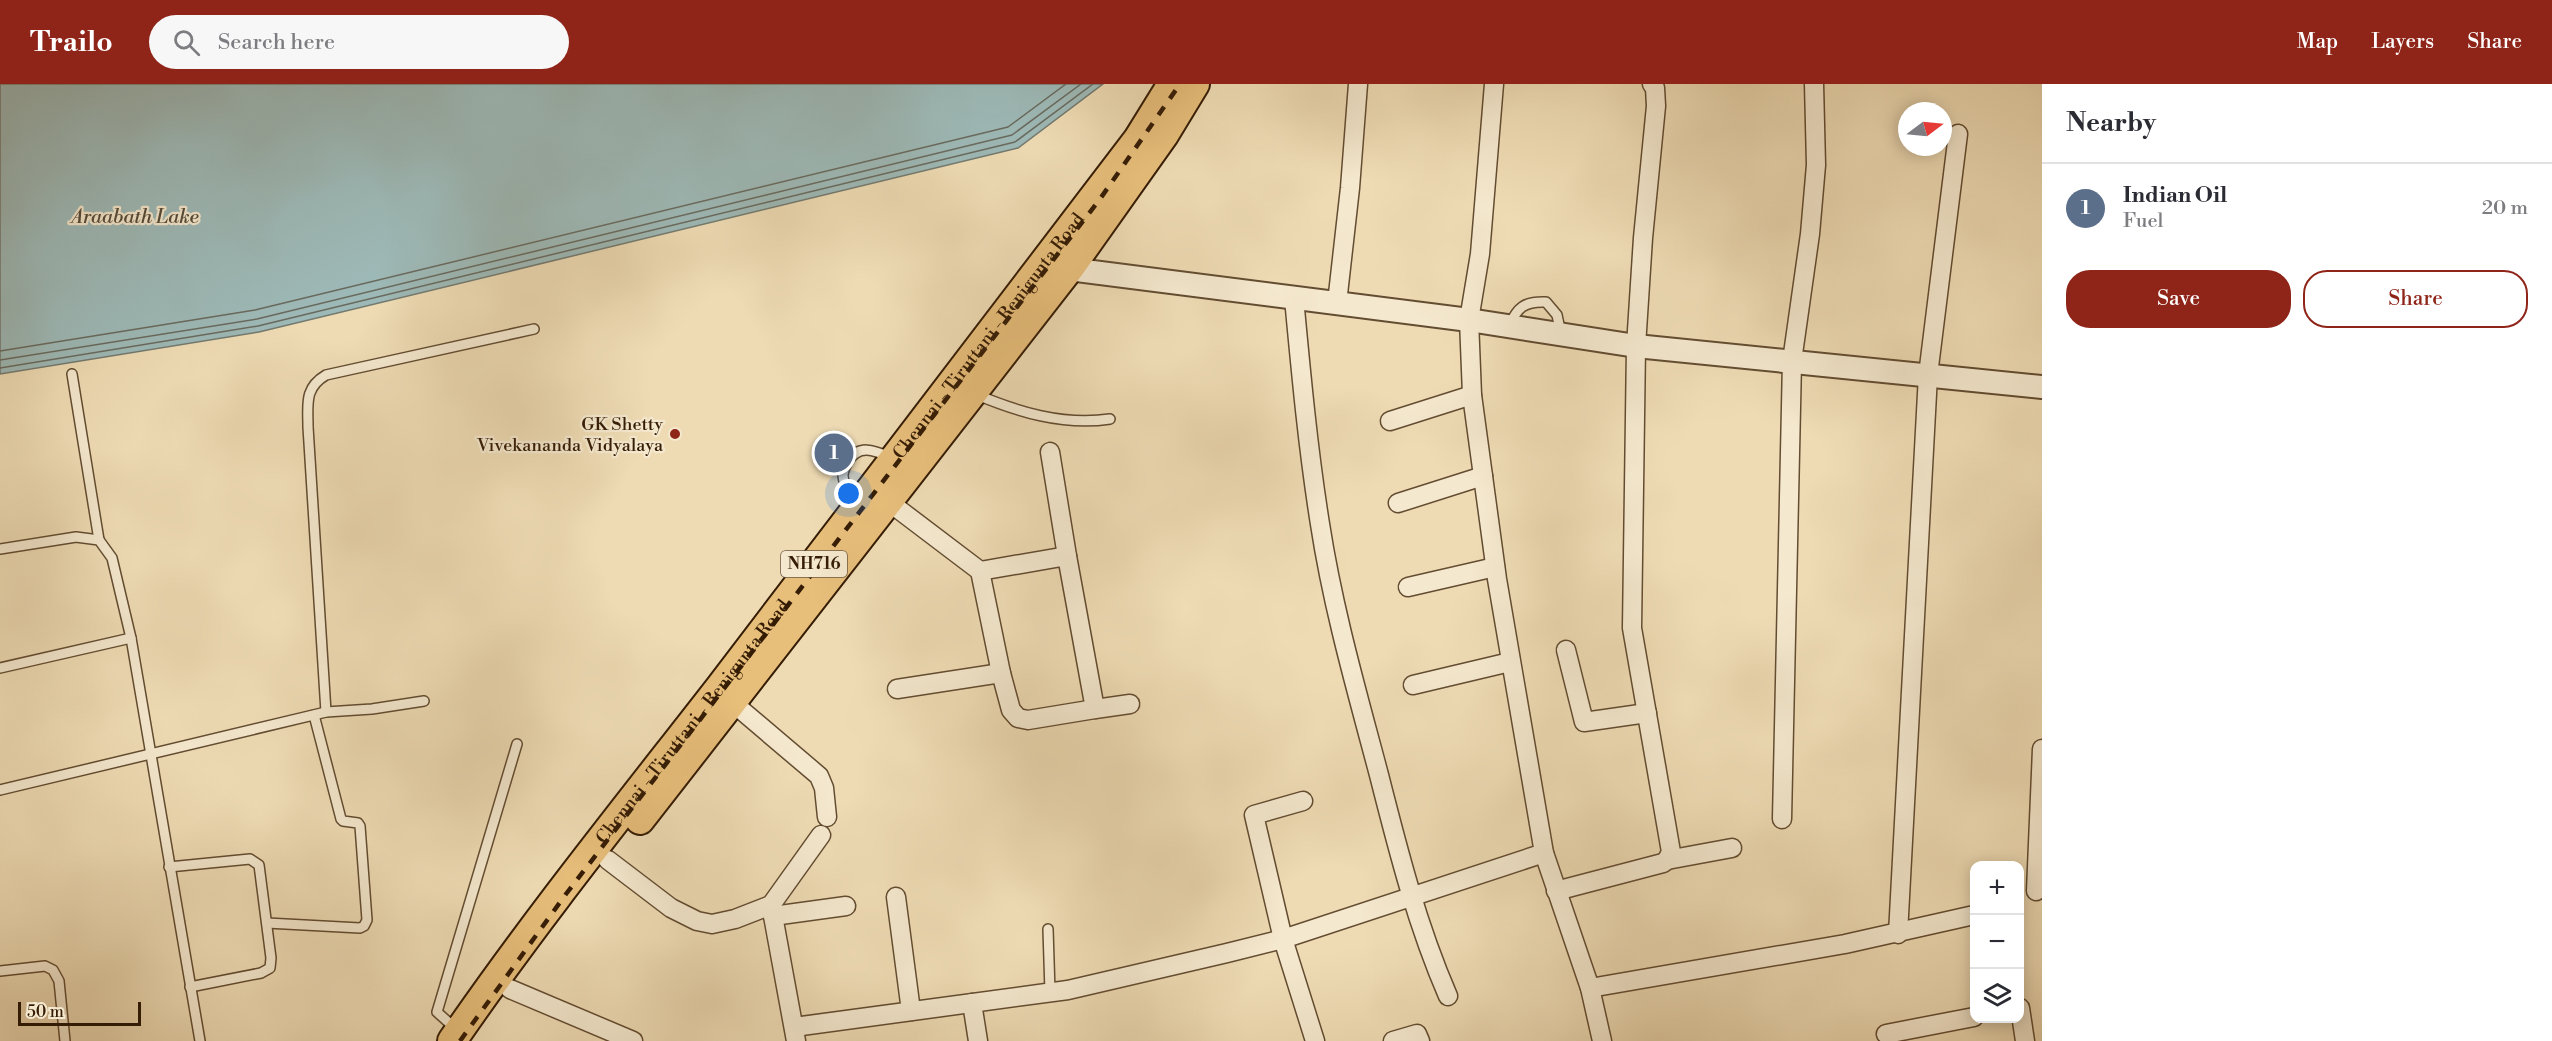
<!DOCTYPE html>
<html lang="en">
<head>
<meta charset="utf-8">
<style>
  :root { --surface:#fff; --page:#f7f7f7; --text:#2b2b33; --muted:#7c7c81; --line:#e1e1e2; --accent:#8f2418 }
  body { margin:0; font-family:"Libre Bodoni",serif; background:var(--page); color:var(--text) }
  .controls { position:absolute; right:18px; bottom:18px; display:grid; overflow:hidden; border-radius:12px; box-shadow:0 3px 15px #0003 }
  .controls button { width:54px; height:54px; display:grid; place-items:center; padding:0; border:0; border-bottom:2px solid var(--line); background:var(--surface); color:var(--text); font:30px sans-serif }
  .compass { position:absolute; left:1898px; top:18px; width:54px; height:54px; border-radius:50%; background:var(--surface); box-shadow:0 3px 15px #0003; rotate:74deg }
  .scale { position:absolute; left:18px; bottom:15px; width:123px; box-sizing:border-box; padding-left:6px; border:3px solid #351c05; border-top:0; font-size:16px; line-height:21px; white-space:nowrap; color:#351c05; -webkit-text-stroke:4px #f4e8ce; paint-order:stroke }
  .you { position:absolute; left:849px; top:410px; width:21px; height:21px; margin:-15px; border:4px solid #fff; border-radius:50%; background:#1a73e8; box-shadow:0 0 0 9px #1a73e833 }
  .badge { display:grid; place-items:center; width:39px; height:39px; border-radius:50%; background:var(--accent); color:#fff; font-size:20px; font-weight:700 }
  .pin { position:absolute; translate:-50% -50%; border:3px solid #fff; box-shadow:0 2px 6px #0006 }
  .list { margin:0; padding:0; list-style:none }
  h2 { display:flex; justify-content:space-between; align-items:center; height:78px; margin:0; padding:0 24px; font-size:26px }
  h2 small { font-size:20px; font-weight:400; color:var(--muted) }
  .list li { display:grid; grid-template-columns:39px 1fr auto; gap:18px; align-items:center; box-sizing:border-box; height:90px; padding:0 24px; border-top:2px solid var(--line) }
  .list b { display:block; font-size:22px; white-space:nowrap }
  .list p { margin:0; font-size:20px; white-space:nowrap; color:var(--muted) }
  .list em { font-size:20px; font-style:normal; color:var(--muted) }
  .actions { display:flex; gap:12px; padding:18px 24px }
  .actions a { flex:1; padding:14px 0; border:2px solid var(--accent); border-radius:24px; text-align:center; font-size:21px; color:var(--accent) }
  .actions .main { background:var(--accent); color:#fff }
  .icon { flex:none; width:33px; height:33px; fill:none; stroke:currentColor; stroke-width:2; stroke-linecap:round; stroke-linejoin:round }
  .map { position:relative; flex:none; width:2042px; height:957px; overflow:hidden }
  header { display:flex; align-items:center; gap:36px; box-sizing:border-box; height:84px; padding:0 30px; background:var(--accent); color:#fff }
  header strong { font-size:28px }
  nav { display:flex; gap:33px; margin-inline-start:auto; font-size:21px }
  .search { width:420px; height:54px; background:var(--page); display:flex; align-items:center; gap:15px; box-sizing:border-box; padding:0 21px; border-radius:33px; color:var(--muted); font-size:22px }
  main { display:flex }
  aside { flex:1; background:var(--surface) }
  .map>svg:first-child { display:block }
  .water { fill:#9db9b7; stroke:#737a70; stroke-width:1.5 }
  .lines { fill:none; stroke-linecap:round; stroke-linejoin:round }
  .shore { stroke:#696a5e; stroke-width:1.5 }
  .service-casing { stroke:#634c31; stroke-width:12 }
  .minor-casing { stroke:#634c31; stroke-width:21 }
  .tertiary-casing { stroke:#634c31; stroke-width:26 }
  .trunk-casing { stroke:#351c05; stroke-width:32 }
  .service { stroke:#f4e8ce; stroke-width:9 }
  .minor { stroke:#f4e8ce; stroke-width:18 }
  .tertiary { stroke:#f4e8ce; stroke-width:22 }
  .trunk { stroke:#e7be7a; stroke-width:28 }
  .rail { stroke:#351c05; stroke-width:4.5; stroke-dasharray:10 10; stroke-linecap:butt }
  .poi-dot { fill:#8f2418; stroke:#f4e8ce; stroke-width:2 }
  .labels { text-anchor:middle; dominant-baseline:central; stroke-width:4.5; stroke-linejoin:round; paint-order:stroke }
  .shield { fill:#f4e8ce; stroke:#6e5941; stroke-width:1.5 }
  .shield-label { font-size:16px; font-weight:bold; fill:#351c05 }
  .street-label { font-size:18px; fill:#351c05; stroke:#f4e8ce }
  .poi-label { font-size:18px; fill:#351c05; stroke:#f4e8ce; text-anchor:end }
  .water-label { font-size:20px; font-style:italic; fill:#544b3a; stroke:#f4e8ce }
</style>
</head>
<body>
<header>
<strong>Trailo</strong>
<div class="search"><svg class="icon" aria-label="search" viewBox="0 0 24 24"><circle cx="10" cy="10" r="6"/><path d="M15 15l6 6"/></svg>Search here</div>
<nav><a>Map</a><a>Layers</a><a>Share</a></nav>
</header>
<main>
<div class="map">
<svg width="2042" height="957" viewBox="0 0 2042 957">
  <rect width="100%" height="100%" fill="#eedbb4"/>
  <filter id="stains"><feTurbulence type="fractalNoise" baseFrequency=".00333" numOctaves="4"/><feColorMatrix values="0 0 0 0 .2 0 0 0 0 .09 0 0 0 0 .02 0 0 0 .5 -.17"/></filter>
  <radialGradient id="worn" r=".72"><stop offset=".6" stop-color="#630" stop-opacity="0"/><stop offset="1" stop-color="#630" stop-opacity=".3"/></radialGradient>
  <!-- water -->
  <path class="water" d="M0 0H1103L1018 64 259 248 0 290Z"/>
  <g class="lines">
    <!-- shore -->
    <g class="shore">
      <path d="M0 267 255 226 1008 43 1066 0"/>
      <path d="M0 276 257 235 1012 51 1081 0"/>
      <path d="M0 284 258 242 1015 58 1093 0"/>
    </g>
    <!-- service casing -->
    <g class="service-casing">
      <g id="service">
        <path d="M1509 242C1517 224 1524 217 1546 218L1557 231 1561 250"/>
        <path d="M72 290 99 456"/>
        <path d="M975 310C1018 328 1063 342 1110 335"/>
        <path d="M853 420C850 412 844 402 843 392 843 387 845 383 848 378 858 360 874 366 890 373"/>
        <path d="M0 465 76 453 99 456 112 474 131 554 200 957"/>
        <path d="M0 584 131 554"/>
        <path d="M326 628 308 343C308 320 304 304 326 291L534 245"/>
        <path d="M0 706 326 628 372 625 424 617"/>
        <path d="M169 783 250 775 259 781 271 874 270 884 261 889 190 903"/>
        <path d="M267 839 360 844 364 842 367 836 360 742 358 739 343 737 341 735 314 631"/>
        <path d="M1048 845 1050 908"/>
        <path d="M0 887 45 882 53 886 59 897 65 957"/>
        <path d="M457 946 437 928 517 660"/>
      </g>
    </g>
    <!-- minor casing -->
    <g class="minor-casing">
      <g id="minor">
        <path d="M1494 0 1480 170 1469 236 1472 311 1497 495 1544 769 1590 904 1602 957"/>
        <path d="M1294 214C1301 289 1308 365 1320 440 1333 525 1357 608 1379 691 1398 766 1417 841 1448 912"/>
        <path d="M1337 219 1350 104 1358 0"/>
        <path d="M1390 337 1472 311"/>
        <path d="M1050 368 1067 472"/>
        <path d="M889 418 980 487 1067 472 1095 625 1028 636 1018 634 1011 626 1001 589 980 487"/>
        <path d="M1398 419 1483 392"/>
        <path d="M1408 503 1495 483"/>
        <path d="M1566 566 1584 638 1647 629"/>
        <path d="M1413 601 1510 578"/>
        <path d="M897 605 1001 589"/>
        <path d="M733 619 819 692 824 704 827 733"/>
        <path d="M1095 625 1130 620"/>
        <path d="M1303 717 1254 731 1283 855 1315 957"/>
        <path d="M1782 735 1792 277 1810 150 1816 81 1814 0"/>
        <path d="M608 776 671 824 697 837 712 840 735 835 771 821 821 751"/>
        <path d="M1667 776 1732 764"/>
        <path d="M1556 807 1663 779 1667 776 1671 768 1632 544 1636 262 1643 154 1656 22 1655 4 1652 0"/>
        <path d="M2036 807 2042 665"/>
        <path d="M896 813 911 927"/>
        <path d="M771 821 796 957"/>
        <path d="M773 832 846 822"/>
        <path d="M1898 850 1928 291 1958 50"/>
        <path d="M1590 904 1845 860 1974 831"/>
        <path d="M510 905 633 957"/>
        <path d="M972 919 978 957"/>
        <path d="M2020 924 2025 957"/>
        <path d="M794 943 1068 906 1227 869 1283 855 1544 769"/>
        <path d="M1886 950 1974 933"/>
        <path d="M1393 957 1417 950 1420 957"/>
      </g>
    </g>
    <!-- tertiary casing -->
    <g class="tertiary-casing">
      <path id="tertiary" d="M1058 176 1069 185 1469 236 1636 262 2042 303"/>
    </g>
    <!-- trunk casing -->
    <g class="trunk-casing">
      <g id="trunk">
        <path d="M640 736 1069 185 1164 51 1195 0"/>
        <path id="s1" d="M452 957C536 835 629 720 720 603 860 421 999 238 1138 55L1172 0"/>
      </g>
    </g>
    <!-- service -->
    <use href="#service" class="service"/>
    <!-- minor -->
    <use href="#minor" class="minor"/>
    <!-- tertiary -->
    <use href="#tertiary" class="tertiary"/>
    <!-- trunk -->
    <use href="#trunk" class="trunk"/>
    <!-- rail -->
    <path class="rail" d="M460 957 566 810 1100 115 1180 0"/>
  </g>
  <!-- markers -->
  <circle class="poi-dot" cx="675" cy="350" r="6"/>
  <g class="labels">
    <!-- shield labels -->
    <rect class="shield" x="781" y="467" width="66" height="26" rx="4.5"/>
    <g class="shield-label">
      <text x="814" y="480">NH716</text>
    </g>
    <!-- street labels -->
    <g class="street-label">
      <text stroke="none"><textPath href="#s1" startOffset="886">Chennai - Tiruttani - Renigunta Road</textPath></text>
      <text stroke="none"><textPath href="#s1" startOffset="400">Chennai - Tiruttani - Renigunta Road</textPath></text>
    </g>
    <!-- poi labels -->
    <g class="poi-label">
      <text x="663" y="340">GK Shetty<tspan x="663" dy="21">Vivekananda Vidyalaya</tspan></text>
    </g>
    <!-- water labels -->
    <g class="water-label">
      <text x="135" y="133">Araabath Lake</text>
    </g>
  </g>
  <rect width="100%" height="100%" filter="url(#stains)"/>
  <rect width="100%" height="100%" fill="url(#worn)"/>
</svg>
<div class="controls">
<button>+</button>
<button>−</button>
<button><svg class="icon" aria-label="layers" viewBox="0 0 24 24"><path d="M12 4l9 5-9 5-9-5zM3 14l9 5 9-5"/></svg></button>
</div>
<svg class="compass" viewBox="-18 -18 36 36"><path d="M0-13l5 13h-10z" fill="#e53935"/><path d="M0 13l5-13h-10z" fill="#7c7c81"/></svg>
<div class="scale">50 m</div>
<div class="you"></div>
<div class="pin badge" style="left:834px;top:369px;background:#5c6f8a">1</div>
</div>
<aside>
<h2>Nearby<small></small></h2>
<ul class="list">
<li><span class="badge" style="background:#5c6f8a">1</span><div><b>Indian Oil</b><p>Fuel</p></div><em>20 m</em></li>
</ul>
<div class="actions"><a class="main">Save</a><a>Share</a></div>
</aside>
</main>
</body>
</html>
